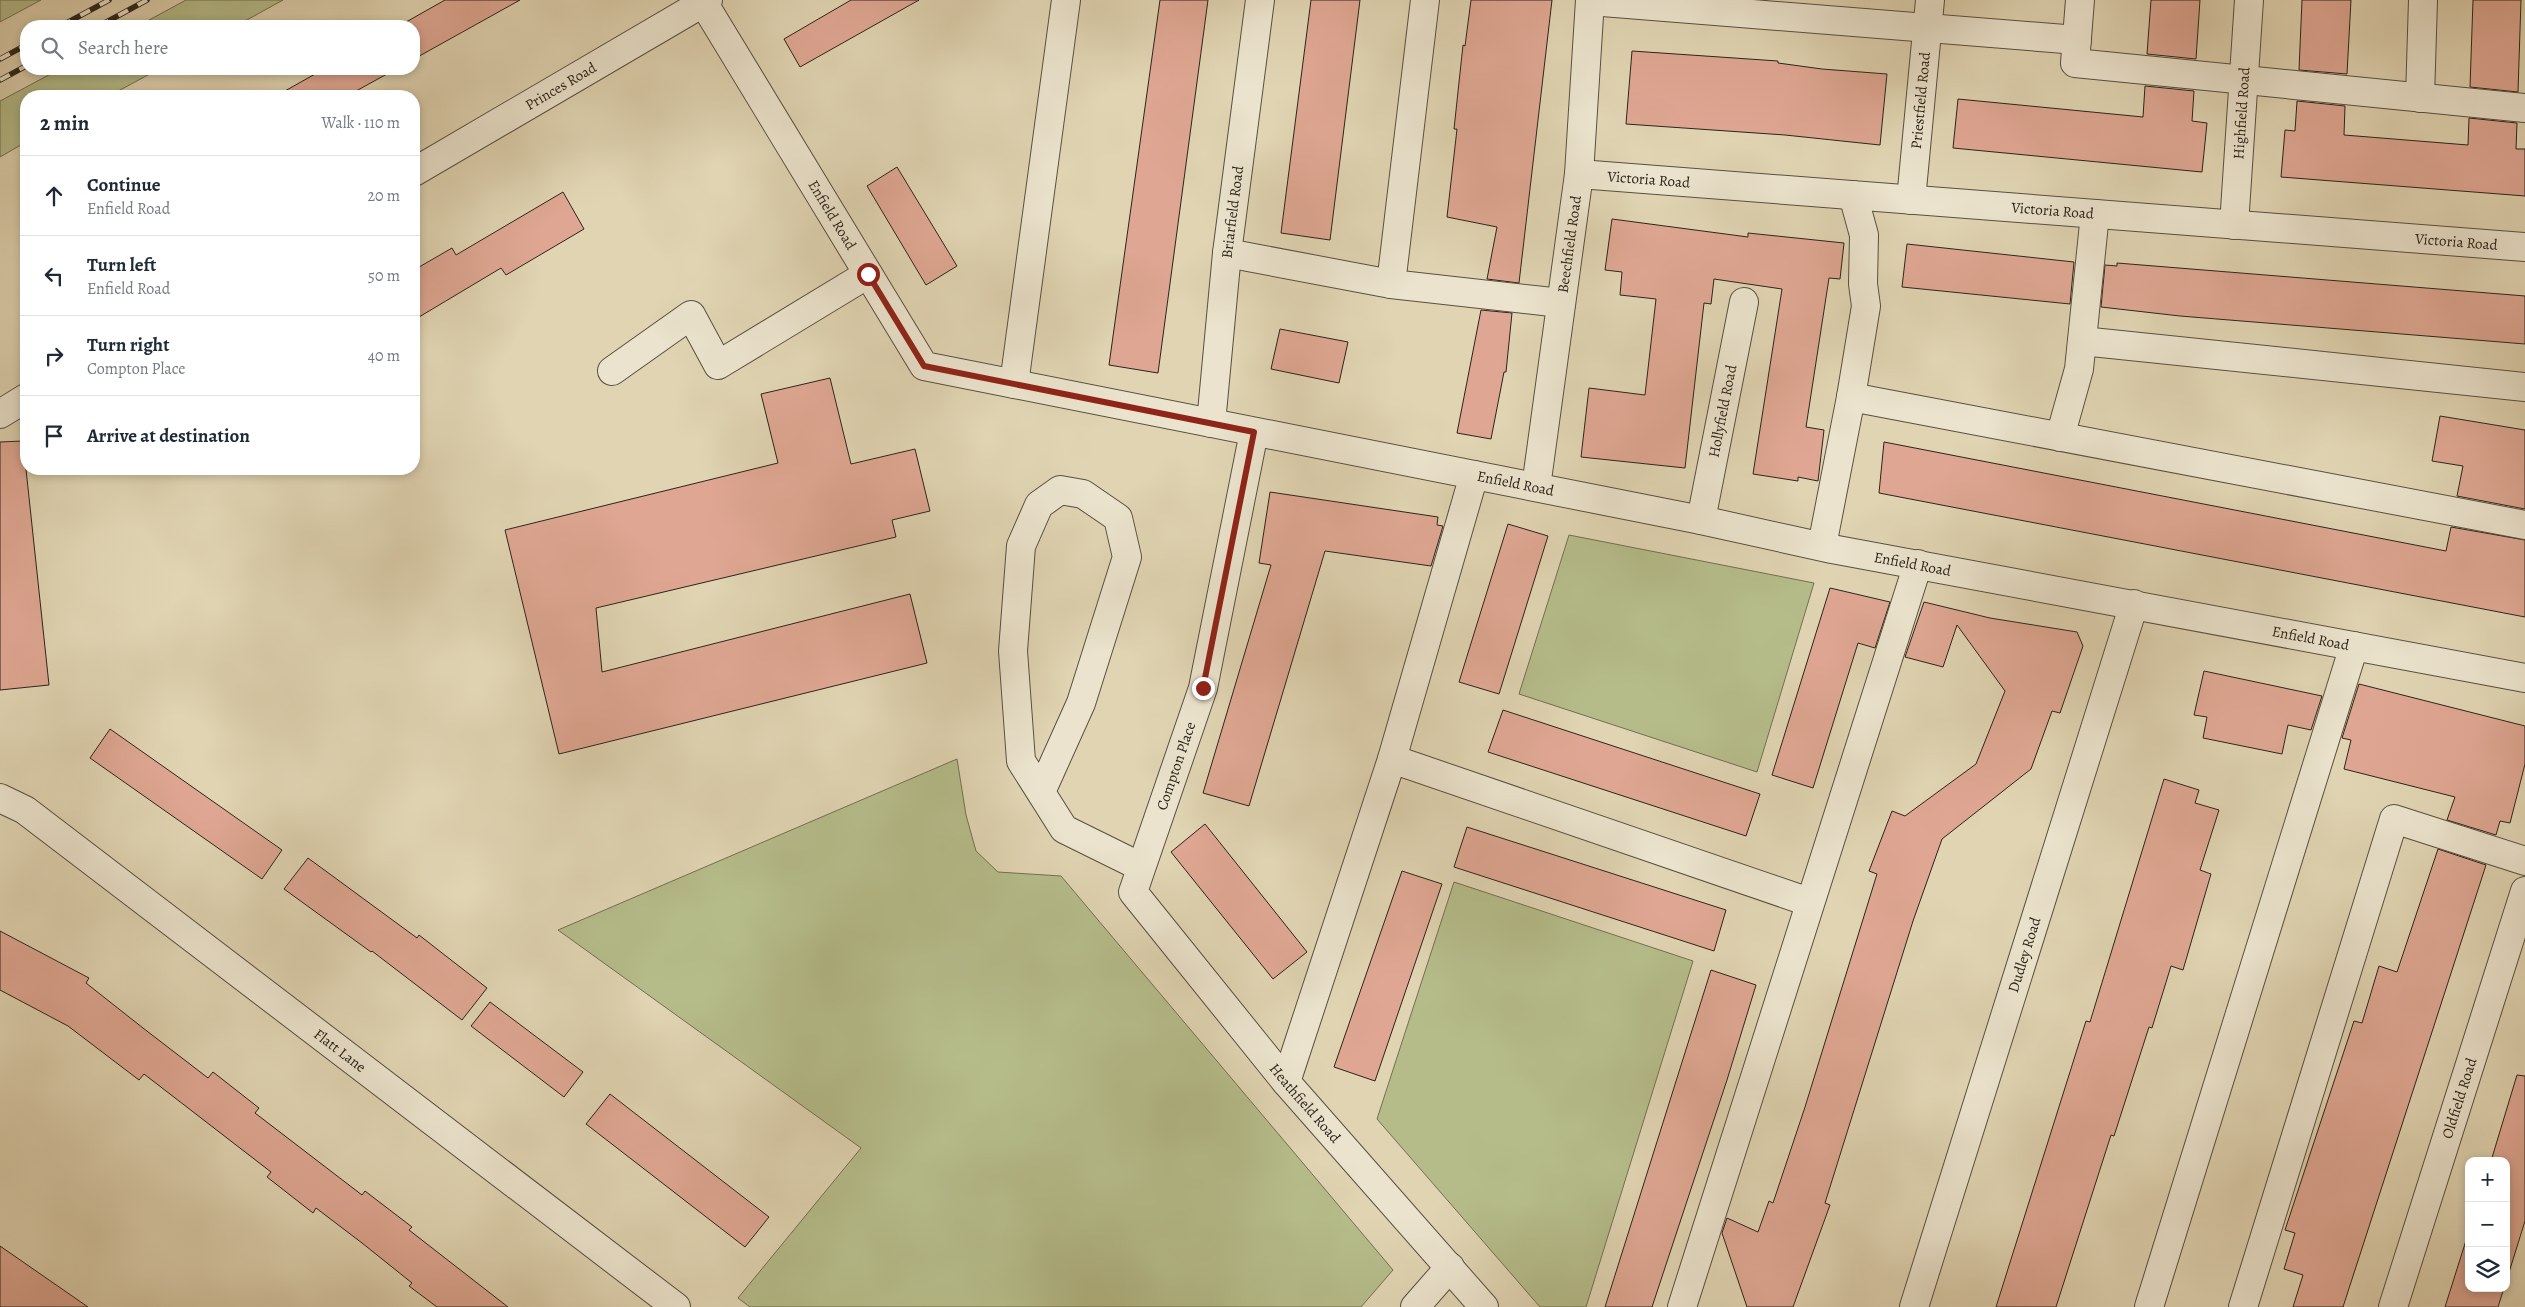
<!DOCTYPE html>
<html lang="en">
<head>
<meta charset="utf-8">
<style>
  :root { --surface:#fff; --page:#f2f2f3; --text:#1f2937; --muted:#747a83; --line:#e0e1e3 }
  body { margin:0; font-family:Alegreya,serif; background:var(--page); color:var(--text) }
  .controls { position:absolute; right:15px; bottom:15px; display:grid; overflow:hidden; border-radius:10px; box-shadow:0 2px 8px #0003 }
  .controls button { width:45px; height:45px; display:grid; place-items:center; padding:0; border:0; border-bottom:1px solid var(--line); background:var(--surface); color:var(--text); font:25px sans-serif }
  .stop { position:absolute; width:15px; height:15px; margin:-11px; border:4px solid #8f2418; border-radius:50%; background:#fff }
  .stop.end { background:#8f2418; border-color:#fff; box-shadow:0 1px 5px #0008 }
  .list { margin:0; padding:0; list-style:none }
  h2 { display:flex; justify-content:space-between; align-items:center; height:65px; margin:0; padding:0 20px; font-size:21px }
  h2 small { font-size:16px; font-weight:400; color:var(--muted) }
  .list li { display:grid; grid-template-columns:32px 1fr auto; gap:15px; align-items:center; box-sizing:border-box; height:80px; padding:0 20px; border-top:1px solid var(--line) }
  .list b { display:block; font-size:19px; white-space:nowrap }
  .list p { margin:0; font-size:16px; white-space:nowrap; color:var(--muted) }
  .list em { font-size:16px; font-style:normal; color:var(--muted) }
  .icon { flex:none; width:28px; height:28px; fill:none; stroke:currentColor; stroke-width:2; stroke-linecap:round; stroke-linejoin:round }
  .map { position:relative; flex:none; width:2525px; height:1307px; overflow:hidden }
  .search { position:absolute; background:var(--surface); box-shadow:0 2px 8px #0003; left:20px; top:20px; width:400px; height:55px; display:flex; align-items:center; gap:12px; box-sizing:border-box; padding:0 18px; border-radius:20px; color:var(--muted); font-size:19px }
  .panel { position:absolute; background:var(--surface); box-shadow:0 2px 8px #0003; left:20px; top:90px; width:400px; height:385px; border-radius:20px }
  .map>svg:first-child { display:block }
  .green { fill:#b5bc8a; stroke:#707052 }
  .building { fill:#dfa793; stroke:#2b241a }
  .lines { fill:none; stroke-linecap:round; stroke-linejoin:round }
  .minor-casing { stroke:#585040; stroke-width:30 }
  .minor { stroke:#ebe3cd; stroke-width:28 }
  .rail-casing { stroke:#2b241a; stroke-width:5.5 }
  .rail { stroke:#ebe3cd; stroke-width:4; stroke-dasharray:11; stroke-linecap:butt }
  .route { stroke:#8f2418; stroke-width:6 }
  .labels { text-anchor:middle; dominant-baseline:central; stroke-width:4; stroke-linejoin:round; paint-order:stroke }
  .street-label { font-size:15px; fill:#2b241a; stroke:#ebe3cd }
</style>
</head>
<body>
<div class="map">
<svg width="2525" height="1307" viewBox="0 0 2525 1307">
  <rect width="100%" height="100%" fill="#e0d4b2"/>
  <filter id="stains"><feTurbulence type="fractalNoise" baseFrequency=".004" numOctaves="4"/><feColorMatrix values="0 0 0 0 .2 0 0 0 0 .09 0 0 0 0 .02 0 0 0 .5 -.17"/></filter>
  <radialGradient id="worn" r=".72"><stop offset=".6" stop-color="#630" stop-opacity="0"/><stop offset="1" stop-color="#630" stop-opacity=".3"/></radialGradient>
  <!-- green -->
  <g class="green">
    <path d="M0 0H41L0 22Z"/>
    <path d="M186 0H283L236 26H138Z"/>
    <path d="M60 69H159L109 96H26V142L0 157V101Z"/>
    <path d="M1569 535 1814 583 1757 772 1519 694Z"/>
    <path d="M957 759 966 815 976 851 998 872 1061 876 1393 1270 1361 1307H750L738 1298 861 1148 558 930Z"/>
    <path d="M1454 882 1693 961 1586 1307H1540L1377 1119Z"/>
  </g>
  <!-- building -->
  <g class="building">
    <path d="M445 0H520L414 59V26H399Z"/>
    <path d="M851 0H919L800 67 784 39Z"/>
    <path d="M1160 0H1208L1158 373 1109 365Z"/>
    <path d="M1311 0H1360L1330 240 1281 233Z"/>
    <path d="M1471 0H1552L1519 283 1487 279 1497 227 1447 217 1457 129H1454L1463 45 1465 46Z"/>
    <path d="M2151 0H2200L2196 59 2147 54Z"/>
    <path d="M2302 0H2351L2347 74 2299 70Z"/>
    <path d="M2473 0H2521L2518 92 2470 87Z"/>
    <path d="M1632 51 1778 61V63L1822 69 1887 74 1880 145 1785 135 1626 124Z"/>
    <path d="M324 69H396L347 96H276Z"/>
    <path d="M2145 86 2194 91 2192 121 2207 123 2202 172 1953 148 1958 99 2143 117Z"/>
    <path d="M2297 101 2345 106 2344 135 2468 145 2469 118 2517 123 2516 149H2525V196L2281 177 2285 130 2295 131Z"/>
    <path d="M897 167 957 266 926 285 867 186Z"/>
    <path d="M563 192 584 229 506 275 501 268 414 320V270L452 248 456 255Z"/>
    <path d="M1612 219 1748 237V233L1844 243 1840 279 1829 278 1806 427 1824 430 1818 481 1798 477V481L1753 474 1782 289 1714 279 1711 304 1704 303 1685 468 1581 457 1589 388 1645 395 1656 299 1620 295 1622 272 1605 270Z"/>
    <path d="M1907 244 2074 262 2070 304 1902 287Z"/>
    <path d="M2117 263 2525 296V344L2180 316 2101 307 2105 265 2117 266Z"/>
    <path d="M1481 310 1512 313 1506 372H1504L1491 439 1457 433Z"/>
    <path d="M1280 329 1348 342 1339 383 1271 369Z"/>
    <path d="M830 378 851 464 915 449 930 511 892 520 896 537 596 608 602 672 910 594 927 663 559 754 505 530 778 463 761 394Z"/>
    <path d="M2440 416 2525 430V509L2457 496 2463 466 2432 461Z"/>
    <path d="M23 441 49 685 0 690V442Z"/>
    <path d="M1884 442 2446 551 2451 527 2525 540V617L1879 493Z"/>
    <path d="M1270 492 1438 517 1437 525 1443 526 1431 566 1325 551 1249 806 1203 793 1271 565 1259 563Z"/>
    <path d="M1508 524 1548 536 1499 694 1459 682Z"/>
    <path d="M1830 588 1890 602 1875 648 1858 643 1813 788 1772 775Z"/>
    <path d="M1924 602 1990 618 2077 632 2083 646 2060 713 2052 711 2031 769 1942 839 1913 921 1825 1203 1830 1205 1793 1307H1747L1722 1233 1727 1218 1758 1232 1769 1201 1773 1203 1805 1107 1877 874 1869 871 1892 811 1905 816 1976 764 2005 691 1957 625 1943 667 1905 657Z"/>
    <path d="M2204 671 2322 696 2311 730 2288 725 2282 754 2203 738 2207 717 2194 715Z"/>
    <path d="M2359 684 2525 726V764L2510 823 2500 821 2496 835 2447 820 2455 797 2344 769 2351 740 2342 738Z"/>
    <path d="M1503 710 1760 794 1746 836 1488 752Z"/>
    <path d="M110 729 282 850 262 879 90 758Z"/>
    <path d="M2164 779 2199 790 2195 803 2219 810 2200 870 2211 874 2183 970 2171 966 2152 1028 2149 1027 2114 1136 2111 1135 2056 1307H1996L2086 1021 2090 1022Z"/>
    <path d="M1205 824 1307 952 1273 979 1171 852Z"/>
    <path d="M1467 827 1726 910 1714 951 1454 867Z"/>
    <path d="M2438 849 2486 865 2343 1307H2293L2303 1275 2284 1269 2295 1233 2285 1230 2354 1021 2362 1023 2379 966 2397 972Z"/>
    <path d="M308 858 417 938 419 935 487 988 462 1020 372 951 371 952 284 889Z"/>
    <path d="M1402 871 1442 884 1375 1081 1334 1067Z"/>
    <path d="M0 931 89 978 86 983 143 1028 208 1078 213 1072 259 1108 255 1113 362 1195 365 1191 412 1227 409 1230 508 1307H437L409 1286 412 1283 362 1243 316 1208 313 1213 267 1177 271 1172 144 1074 139 1080 68 1026 0 990Z"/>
    <path d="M1711 970 1756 985 1727 1080 1652 1307H1605Z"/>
    <path d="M490 1002 583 1072 564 1097 471 1026Z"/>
    <path d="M2517 1075 2525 1076V1221L2506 1282V1161H2491Z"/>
    <path d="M610 1094 769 1217 745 1247 586 1124Z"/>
    <path d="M2469 1231V1288H2504L2498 1307H2445Z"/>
    <path d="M0 1246 88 1307H0Z"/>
  </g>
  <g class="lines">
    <!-- minor casing -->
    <g class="minor-casing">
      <g id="minor">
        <path d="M1425 0 1391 284 1561 303"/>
        <path d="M2080 0 2075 63 2525 108"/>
        <path d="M1590 1 2077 40"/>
        <path id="s1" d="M703 2 924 366 1701 520 1832 549 2525 678"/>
        <path d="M2420 98 2423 0"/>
        <path id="s2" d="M414 172 708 0"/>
        <path id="s3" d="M1579 174 2525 247"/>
        <path id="s4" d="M1911 200 1930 0"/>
        <path id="s5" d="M2234 225 2249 0"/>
        <path d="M1227 253 1391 284"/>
        <path d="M2082 341 2525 387"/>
        <path d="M612 371 691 315 718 365 868 274"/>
        <path d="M1014 384 1066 0"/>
        <path d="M1851 397 1866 306 1863 284 1864 235 1853 195"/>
        <path d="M0 414 26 398"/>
        <path id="s6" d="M1211 423 1227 253 1260 0"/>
        <path id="s7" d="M1254 432 1203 688 1133 892 1286 1082 1484 1307"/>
        <path d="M2060 437 2079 369 2095 214"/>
        <path id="s8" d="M1536 487 1579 174 1590 0"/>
        <path id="s9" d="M1701 520 1744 302"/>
        <path d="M1822 546 1851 397 2525 525"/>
        <path d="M1392 759 1474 475"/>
        <path d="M1041 792 1081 703 1127 557 1118 518 1083 494 1060 490 1039 505 1021 546 1013 651 1021 761 1064 829 1141 867"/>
        <path id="s10" d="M0 798 25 810 676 1307"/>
        <path d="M1286 1082 1392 759 1809 902"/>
        <path d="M1415 1307 1450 1267"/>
        <path d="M1682 1307 1918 564"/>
        <path id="s11" d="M1914 1307 2134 604"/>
        <path d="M2149 1307 2354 646"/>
        <path d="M2243 1307 2394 819 2525 861"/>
        <path id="s12" d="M2393 1307 2525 891"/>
      </g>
    </g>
    <!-- minor -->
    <use href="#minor" class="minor"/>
    <!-- rail casing -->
    <g class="rail-casing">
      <g id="rail">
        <path d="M61 26 109 0"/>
        <path d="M99 26 147 0"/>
        <path d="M0 59 26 45"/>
        <path d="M0 80 26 66"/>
      </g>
    </g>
    <!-- rail -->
    <use href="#rail" class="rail"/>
  </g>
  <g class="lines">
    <!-- route -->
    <path class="route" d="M868 274 924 366 1254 432 1203 688"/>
  </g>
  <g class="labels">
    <!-- street labels -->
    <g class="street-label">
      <text stroke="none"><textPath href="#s2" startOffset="170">Princes Road</textPath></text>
      <text stroke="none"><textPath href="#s4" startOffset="100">Priestfield Road</textPath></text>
      <text stroke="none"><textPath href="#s5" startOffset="112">Highfield Road</textPath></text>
      <text stroke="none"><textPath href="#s3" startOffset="70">Victoria Road</textPath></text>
      <text stroke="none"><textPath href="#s6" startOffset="212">Briarfield Road</textPath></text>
      <text stroke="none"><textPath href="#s3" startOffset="475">Victoria Road</textPath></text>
      <text stroke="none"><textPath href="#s1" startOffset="249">Enfield Road</textPath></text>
      <text stroke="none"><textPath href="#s3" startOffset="880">Victoria Road</textPath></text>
      <text stroke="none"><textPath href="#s8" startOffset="245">Beechfield Road</textPath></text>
      <text stroke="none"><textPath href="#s9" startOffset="111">Hollyfield Road</textPath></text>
      <text stroke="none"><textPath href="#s1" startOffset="1029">Enfield Road</textPath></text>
      <text stroke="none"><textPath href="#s1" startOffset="1434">Enfield Road</textPath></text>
      <text stroke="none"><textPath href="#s1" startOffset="1839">Enfield Road</textPath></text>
      <text transform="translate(1176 766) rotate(-71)">Compton Place</text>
      <text stroke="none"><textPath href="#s11" startOffset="369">Dudley Road</textPath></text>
      <text stroke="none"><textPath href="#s10" startOffset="424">Flatt Lane</textPath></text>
      <text stroke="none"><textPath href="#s12" startOffset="219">Oldfield Road</textPath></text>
      <text stroke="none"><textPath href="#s7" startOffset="749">Heathfield Road</textPath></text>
    </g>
  </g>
  <rect width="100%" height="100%" filter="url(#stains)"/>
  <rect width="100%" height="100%" fill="url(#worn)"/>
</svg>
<div class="controls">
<button>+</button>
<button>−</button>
<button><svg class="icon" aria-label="layers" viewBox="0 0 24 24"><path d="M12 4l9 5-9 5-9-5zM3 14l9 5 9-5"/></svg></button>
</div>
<div class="stop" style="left:868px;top:274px"></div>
<div class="stop end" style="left:1203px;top:688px"></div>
<div class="search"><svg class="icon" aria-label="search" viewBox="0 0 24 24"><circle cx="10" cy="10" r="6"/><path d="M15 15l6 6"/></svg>Search here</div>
<section class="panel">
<h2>2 min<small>Walk · 110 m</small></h2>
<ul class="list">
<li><svg class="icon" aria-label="ahead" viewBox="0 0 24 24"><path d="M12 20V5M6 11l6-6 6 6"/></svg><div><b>Continue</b><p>Enfield Road</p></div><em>20 m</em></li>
<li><svg class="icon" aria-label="left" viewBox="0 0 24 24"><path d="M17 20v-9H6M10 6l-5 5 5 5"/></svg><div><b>Turn left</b><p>Enfield Road</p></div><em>50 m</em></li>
<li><svg class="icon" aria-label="right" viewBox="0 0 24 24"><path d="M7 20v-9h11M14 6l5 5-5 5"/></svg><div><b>Turn right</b><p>Compton Place</p></div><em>40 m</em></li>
<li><svg class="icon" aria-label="arrive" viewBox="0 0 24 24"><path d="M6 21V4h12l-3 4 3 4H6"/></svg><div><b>Arrive at destination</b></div></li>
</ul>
</section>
</div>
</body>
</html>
